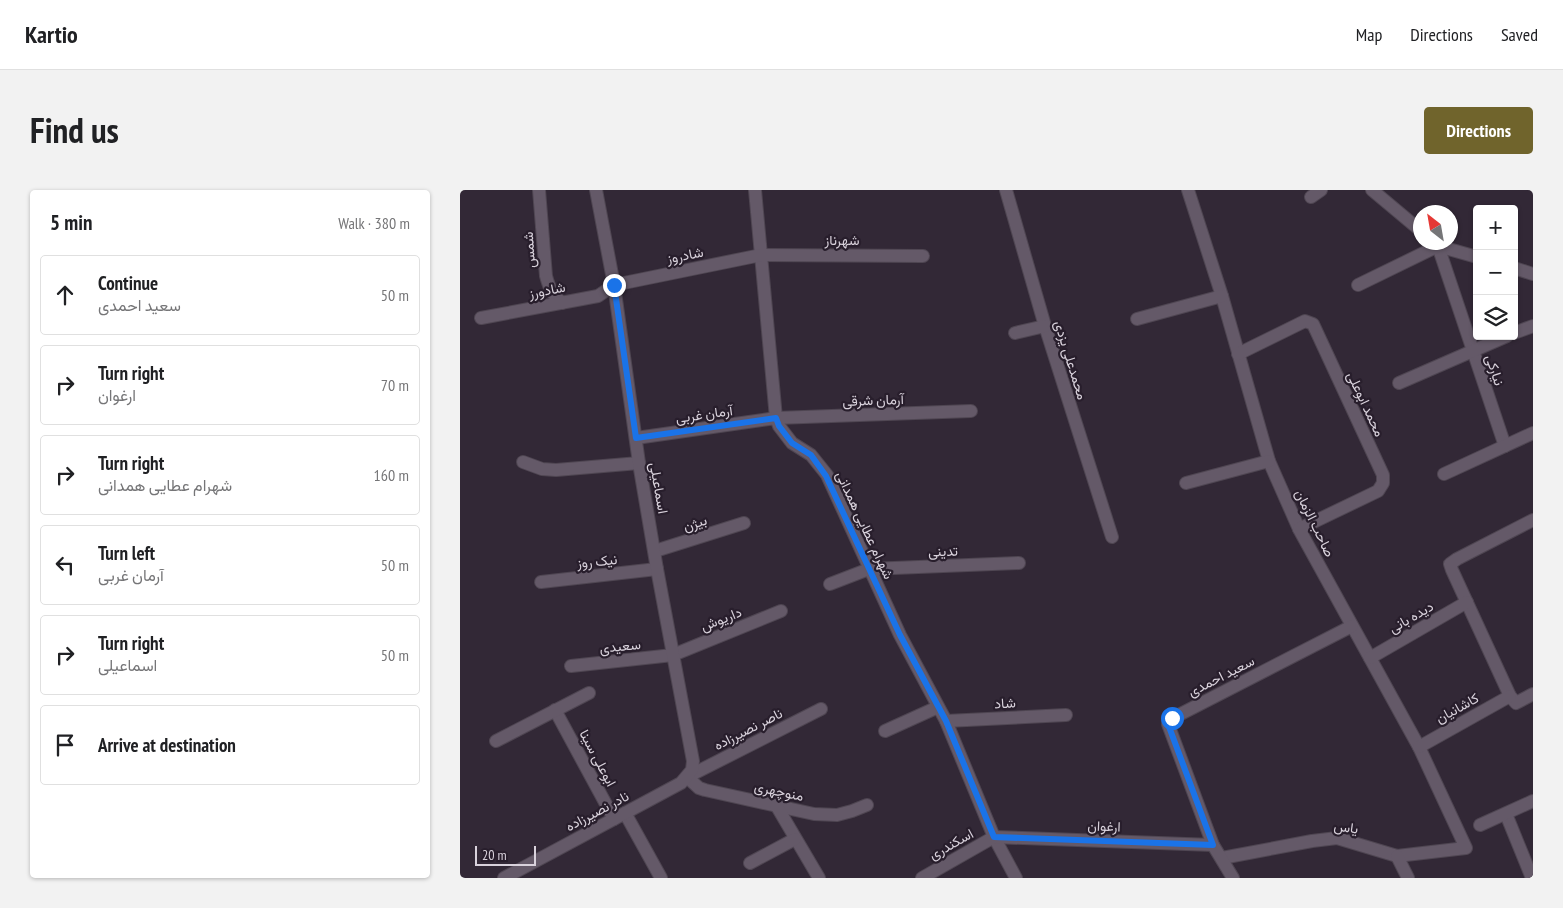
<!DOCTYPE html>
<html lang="en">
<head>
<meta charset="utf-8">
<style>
  :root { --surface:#fff; --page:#f2f2f2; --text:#202124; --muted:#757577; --line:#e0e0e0; --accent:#70642c }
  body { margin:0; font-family:"PT Sans Narrow",Vazirmatn,sans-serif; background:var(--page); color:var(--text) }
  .controls { position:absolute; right:15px; top:15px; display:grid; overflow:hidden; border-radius:5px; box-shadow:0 1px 4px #0004 }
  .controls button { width:45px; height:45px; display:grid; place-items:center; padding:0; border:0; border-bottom:1px solid var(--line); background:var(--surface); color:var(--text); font:25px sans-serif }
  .compass { position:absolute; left:953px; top:15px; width:45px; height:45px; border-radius:50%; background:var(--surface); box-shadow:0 1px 4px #0004; rotate:329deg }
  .scale { position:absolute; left:15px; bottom:12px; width:61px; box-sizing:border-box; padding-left:5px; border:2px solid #d9d2dc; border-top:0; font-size:14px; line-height:18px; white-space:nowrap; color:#d9d2dc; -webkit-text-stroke:4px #281e2c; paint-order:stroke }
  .stop { position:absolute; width:15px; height:15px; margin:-11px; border:4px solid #1a73e8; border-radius:50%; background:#fff }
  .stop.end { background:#1a73e8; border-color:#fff; box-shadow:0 1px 5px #0008 }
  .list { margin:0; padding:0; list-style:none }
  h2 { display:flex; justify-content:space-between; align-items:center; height:65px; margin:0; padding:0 20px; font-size:21px }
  h2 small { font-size:16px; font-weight:400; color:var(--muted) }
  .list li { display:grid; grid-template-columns:32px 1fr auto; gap:15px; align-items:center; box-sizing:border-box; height:80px; margin:0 10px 10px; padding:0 10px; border:1px solid var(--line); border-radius:5px }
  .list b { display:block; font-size:19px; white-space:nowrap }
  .list p { margin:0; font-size:16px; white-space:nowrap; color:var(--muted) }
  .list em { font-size:16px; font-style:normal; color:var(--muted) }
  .icon { flex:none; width:28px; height:28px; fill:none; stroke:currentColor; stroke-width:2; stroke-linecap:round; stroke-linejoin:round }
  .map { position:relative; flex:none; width:1073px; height:688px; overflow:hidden; border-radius:5px }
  header { display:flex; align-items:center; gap:30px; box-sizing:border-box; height:70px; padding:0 25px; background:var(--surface); border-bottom:1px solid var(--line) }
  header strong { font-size:24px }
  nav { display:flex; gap:28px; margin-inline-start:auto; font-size:18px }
  .intro { display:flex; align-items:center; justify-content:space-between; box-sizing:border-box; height:120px; padding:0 30px }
  h1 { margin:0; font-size:35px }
  .button { padding:12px 22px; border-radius:5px; background:var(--accent); color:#fff; font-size:18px; font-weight:700 }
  main { display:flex; gap:30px; padding:0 30px }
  aside { flex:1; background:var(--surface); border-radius:5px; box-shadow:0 1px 4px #0004 }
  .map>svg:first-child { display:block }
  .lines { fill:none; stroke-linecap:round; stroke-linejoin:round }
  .minor-casing { stroke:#4f4652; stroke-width:14 }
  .minor { stroke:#645968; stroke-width:12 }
  .route { stroke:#1a73e8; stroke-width:6 }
  .labels { text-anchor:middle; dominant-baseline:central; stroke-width:4.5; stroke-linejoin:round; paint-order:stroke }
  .street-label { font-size:14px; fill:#d9d2dc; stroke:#281e2c }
</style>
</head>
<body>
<header>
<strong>Kartio</strong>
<nav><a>Map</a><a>Directions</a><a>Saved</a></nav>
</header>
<div class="intro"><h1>Find us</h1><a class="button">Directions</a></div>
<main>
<aside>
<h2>5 min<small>Walk · 380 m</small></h2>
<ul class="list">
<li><svg class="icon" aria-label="ahead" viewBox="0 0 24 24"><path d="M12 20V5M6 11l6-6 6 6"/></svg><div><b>Continue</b><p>سعید احمدی</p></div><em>50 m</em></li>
<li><svg class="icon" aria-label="right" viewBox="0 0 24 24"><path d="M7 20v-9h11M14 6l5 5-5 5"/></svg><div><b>Turn right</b><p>ارغوان</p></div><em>70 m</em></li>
<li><svg class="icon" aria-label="right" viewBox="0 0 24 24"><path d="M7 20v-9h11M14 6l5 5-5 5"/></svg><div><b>Turn right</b><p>شهرام عطایی همدانی</p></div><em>160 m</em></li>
<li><svg class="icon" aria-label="left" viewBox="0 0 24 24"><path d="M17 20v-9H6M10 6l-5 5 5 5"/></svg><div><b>Turn left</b><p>آرمان غربی</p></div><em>50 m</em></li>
<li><svg class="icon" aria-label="right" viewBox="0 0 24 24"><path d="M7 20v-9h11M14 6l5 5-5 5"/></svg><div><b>Turn right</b><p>اسماعیلی</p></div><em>50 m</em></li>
<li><svg class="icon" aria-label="arrive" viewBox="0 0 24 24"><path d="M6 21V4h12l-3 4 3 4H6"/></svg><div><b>Arrive at destination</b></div></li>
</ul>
</aside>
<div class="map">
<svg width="1073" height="688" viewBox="0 0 1073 688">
  <rect width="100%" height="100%" fill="#322836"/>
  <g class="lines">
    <!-- minor casing -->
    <g class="minor-casing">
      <g id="minor">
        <path d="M79 0 86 86C89 97 92 105 102 113"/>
        <path d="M295 0 316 228 319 236 332 253 351 265 367 285 440 445 486 531 534 647 556 688"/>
        <path d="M546 0 585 136 652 347"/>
        <path d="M728 0 762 106 809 271 839 339 959 557 1006 658 937 666 877 648 852 651 762 668"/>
        <path d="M912 0 961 41"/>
        <path d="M851 7 861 0"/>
        <path d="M974 53 978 56 1017 67"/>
        <path d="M978 56 1045 256"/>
        <path d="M1054 78 1073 84"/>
        <path d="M898 95 978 56"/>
        <path d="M21 128 138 106 154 95 301 65 463 66"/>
        <path d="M677 129 762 106"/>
        <path d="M555 143 585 136"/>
        <path d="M1054 143 1073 136"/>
        <path d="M778 164 845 131 853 134 923 285V293L918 301 839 339"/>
        <path d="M939 193 1047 146"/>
        <path d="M176 248 316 228 511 221"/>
        <path d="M63 272 82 279 96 280 179 273"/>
        <path d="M984 284 1073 243"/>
        <path d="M726 293 809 271"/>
        <path d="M1073 330 997 369 990 374 992 380 1050 506 1056 513 1073 504"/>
        <path d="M195 361 284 333"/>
        <path d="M81 392 197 379"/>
        <path d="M370 394 409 379 559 373"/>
        <path d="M910 468 1007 412"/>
        <path d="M111 476 213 465 321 421"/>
        <path d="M361 519 227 587 239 598 245 600 354 624 377 625 392 621 407 615"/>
        <path d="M95 520 154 629"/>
        <path d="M486 531 606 525"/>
        <path d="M425 541 478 517"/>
        <path d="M36 551 129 503"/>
        <path d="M959 557 1050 506"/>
        <path d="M316 615 359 688"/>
        <path d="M165 623 201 688"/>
        <path d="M1046 624 1072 688"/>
        <path d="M1020 635 1073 611"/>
        <path d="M534 647 753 655"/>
        <path d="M937 666 948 688"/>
        <path d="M290 673 335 649"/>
        <path d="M44 688 221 593 232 580 233 571 197 379 179 273 154 95 136 0"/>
        <path d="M462 688 534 647"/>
        <path d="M773 688 753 655 708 534 709 530 892 436"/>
      </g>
    </g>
    <!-- minor -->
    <use href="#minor" class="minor"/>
  </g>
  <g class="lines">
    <!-- route -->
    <path class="route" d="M154 95 176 248 316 228 319 236 332 253 351 265 366 286 440 445 486 531 534 647 753 655 708 534 709 530 712 528"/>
  </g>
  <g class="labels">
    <!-- street labels -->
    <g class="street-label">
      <text x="382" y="50">شهرناز</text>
      <text transform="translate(69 60) rotate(-94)">شمس</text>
      <text transform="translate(225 65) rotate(-11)">شادروز</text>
      <text transform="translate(87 100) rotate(-11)">شادورز</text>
      <text transform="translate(611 170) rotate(73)">محمدعلی یزدی</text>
      <text transform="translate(1035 180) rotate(72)">نیارکی</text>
      <text transform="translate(413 210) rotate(-2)">آرمان شرقی</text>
      <text transform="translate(906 214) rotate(65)">محمد ابوعلی</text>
      <text transform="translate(244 224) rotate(-8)">آرمان غربی</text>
      <text transform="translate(199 298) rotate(80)">اسماعیلی</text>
      <text transform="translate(235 333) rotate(-18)">بیژن</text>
      <text transform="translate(855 333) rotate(64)">صاحب الزمان</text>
      <text transform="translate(405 335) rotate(65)">شهرام عطایی همدانی</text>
      <text transform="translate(483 361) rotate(-2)">تدینی</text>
      <text transform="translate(137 371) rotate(-6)">نیک روز</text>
      <text transform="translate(951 427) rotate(-30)">دیده بانی</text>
      <text transform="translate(261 429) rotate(-22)">داریوش</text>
      <text transform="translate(160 456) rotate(-6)">سعیدی</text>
      <text transform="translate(761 486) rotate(-27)">سعید احمدی</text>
      <text transform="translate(545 513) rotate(-3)">شاد</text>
      <text transform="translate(997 518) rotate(-29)">کاشانیان</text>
      <text transform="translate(288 539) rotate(-27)">ناصر نصیرزاده</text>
      <text transform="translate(138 568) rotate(62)">ابوعلی سینا</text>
      <text transform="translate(319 601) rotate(12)">منوچهری</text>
      <text transform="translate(137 621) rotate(-28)">نادر نصیرزاده</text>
      <text transform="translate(644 636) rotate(2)">ارغوان</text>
      <text transform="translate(886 637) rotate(8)">یاس</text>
      <text transform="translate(491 654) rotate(-29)">اسکندری</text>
    </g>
  </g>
</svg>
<div class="controls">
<button>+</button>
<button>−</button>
<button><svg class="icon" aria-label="layers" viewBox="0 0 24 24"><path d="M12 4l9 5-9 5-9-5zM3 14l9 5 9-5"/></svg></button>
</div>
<svg class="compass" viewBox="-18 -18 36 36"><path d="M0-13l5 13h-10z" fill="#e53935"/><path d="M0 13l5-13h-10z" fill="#757577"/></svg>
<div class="scale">20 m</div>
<div class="stop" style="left:712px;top:528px"></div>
<div class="stop end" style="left:154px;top:95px"></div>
</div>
</main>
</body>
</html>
